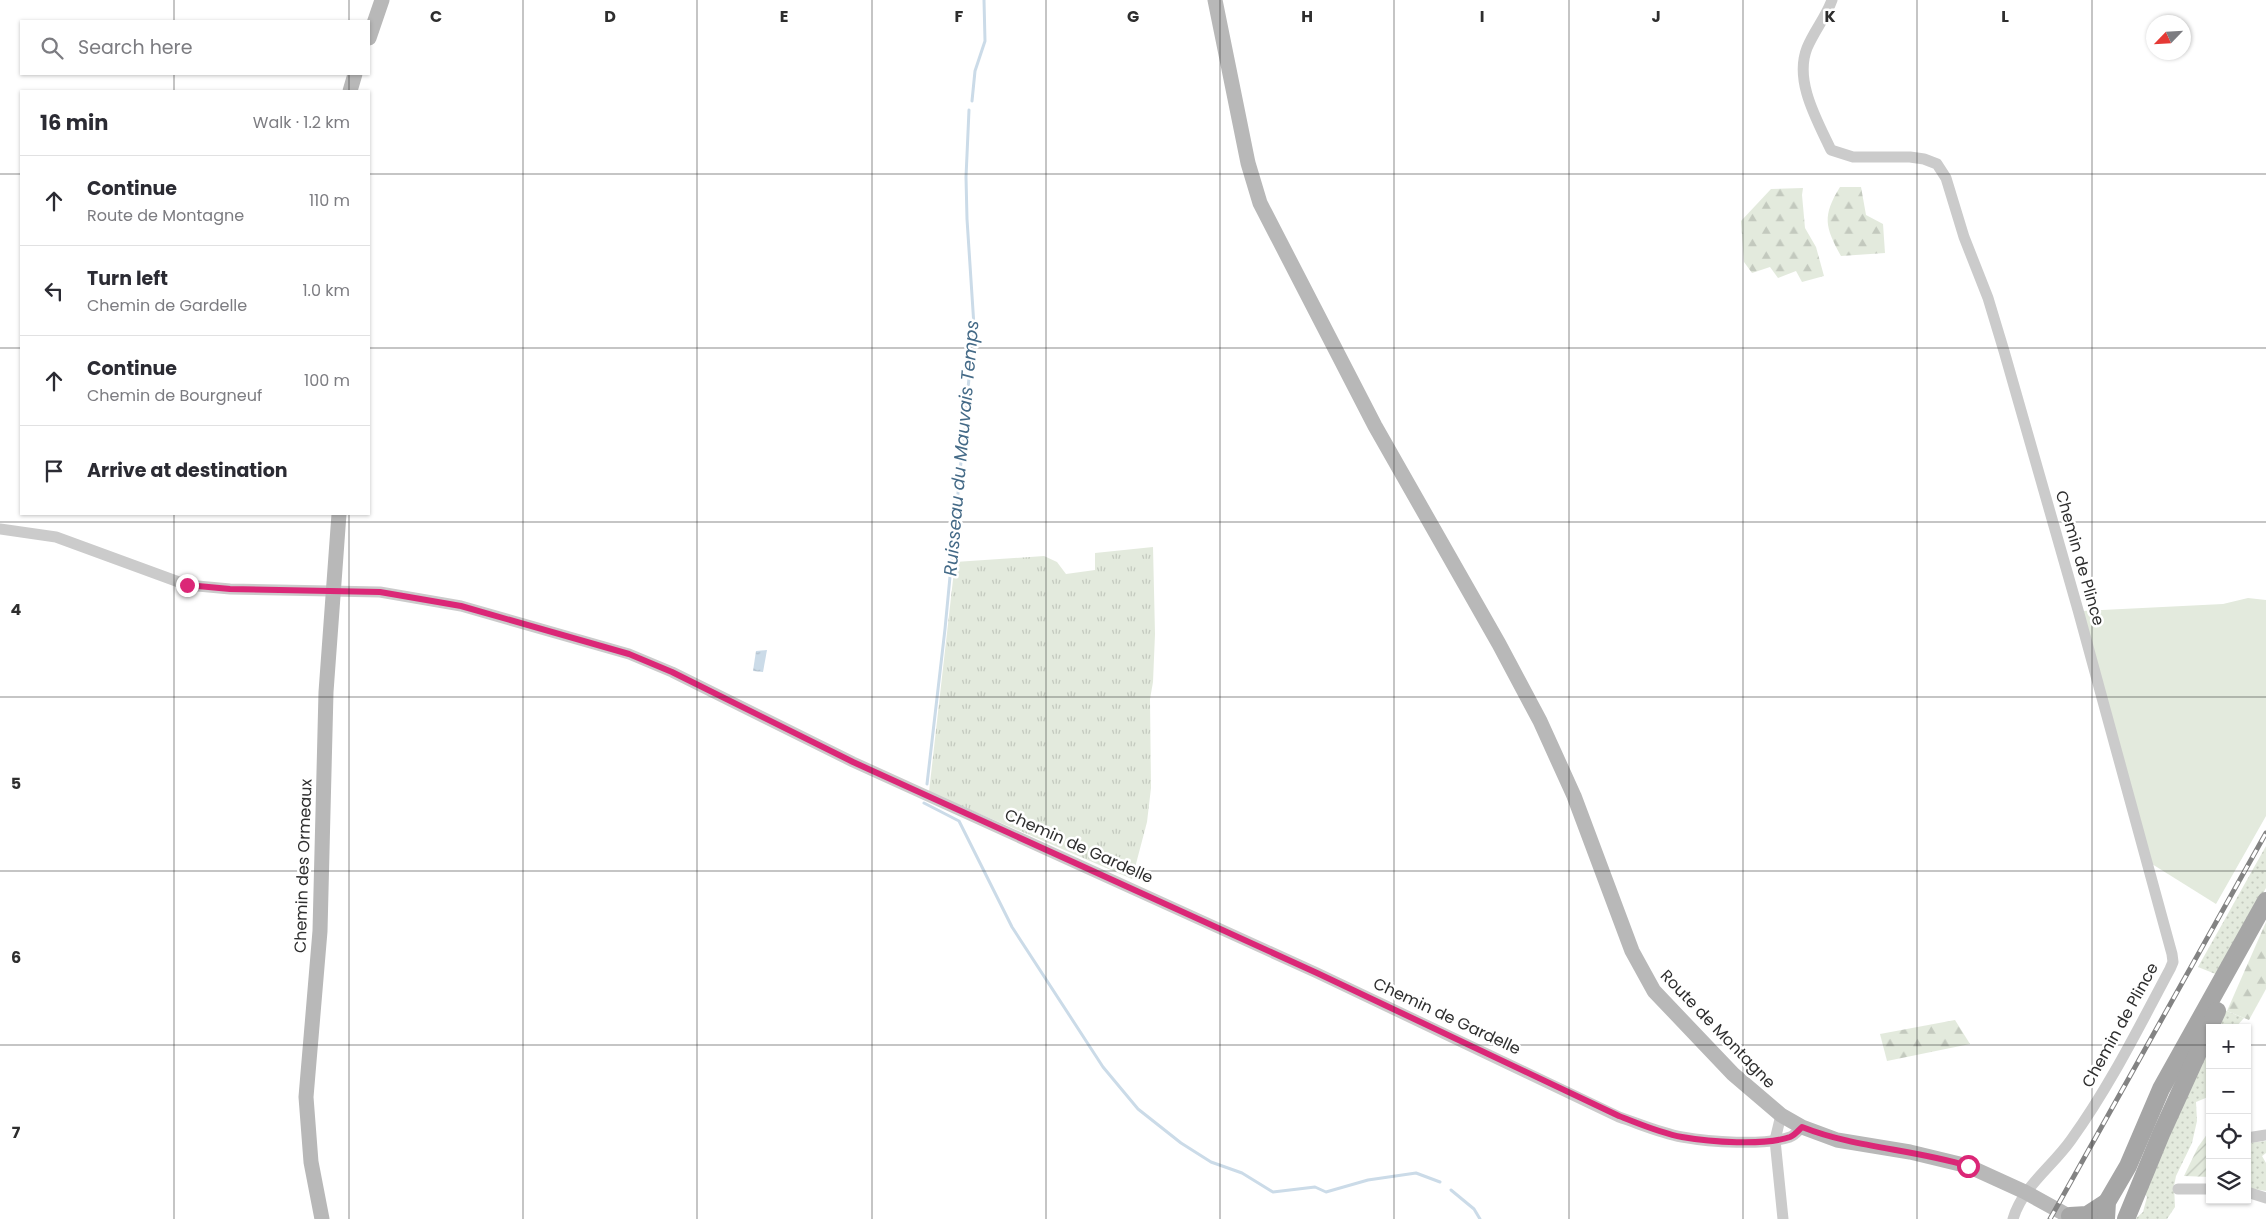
<!DOCTYPE html>
<html lang="en">
<head>
<meta charset="utf-8">
<style>
  :root { --surface:#fff; --page:#f2f2f3; --text:#2b2b33; --muted:#7c7c81; --line:#e1e1e2 }
  body { margin:0; font-family:Poppins,sans-serif; background:var(--page); color:var(--text) }
  .controls { position:absolute; right:15px; bottom:15px; display:grid; overflow:hidden; border-radius:0px; box-shadow:0 1px 4px #0004 }
  .controls button { width:45px; height:45px; display:grid; place-items:center; padding:0; border:0; border-bottom:1px solid var(--line); background:var(--surface); color:var(--text); font:25px sans-serif }
  .compass { position:absolute; left:2146px; top:15px; width:45px; height:45px; border-radius:50%; background:var(--surface); box-shadow:0 1px 4px #0004; rotate:245deg }
  .stop { position:absolute; width:15px; height:15px; margin:-11px; border:4px solid #db2777; border-radius:50%; background:#fff }
  .stop.end { background:#db2777; border-color:#fff; box-shadow:0 1px 5px #0008 }
  .list { margin:0; padding:0; list-style:none }
  h2 { display:flex; justify-content:space-between; align-items:center; height:65px; margin:0; padding:0 20px; font-size:21px }
  h2 small { font-size:16px; font-weight:400; color:var(--muted) }
  .list li { display:grid; grid-template-columns:32px 1fr auto; gap:15px; align-items:center; box-sizing:border-box; height:90px; padding:0 20px; border-top:1px solid var(--line) }
  .list b { display:block; font-size:19px; white-space:nowrap }
  .list p { margin:0; font-size:16px; white-space:nowrap; color:var(--muted) }
  .list em { font-size:16px; font-style:normal; color:var(--muted) }
  .icon { flex:none; width:28px; height:28px; fill:none; stroke:currentColor; stroke-width:2; stroke-linecap:round; stroke-linejoin:round }
  .map { position:relative; flex:none; width:2266px; height:1219px; overflow:hidden }
  .search { position:absolute; background:var(--surface); box-shadow:0 1px 4px #0004; left:20px; top:20px; width:350px; height:55px; display:flex; align-items:center; gap:12px; box-sizing:border-box; padding:0 18px; border-radius:0px; color:var(--muted); font-size:19px }
  .panel { position:absolute; background:var(--surface); box-shadow:0 1px 4px #0004; left:20px; top:90px; width:350px; height:425px; border-radius:0px }
  .map>svg:first-child { display:block }
  .grass { fill:url(#grass-dots) }
  .forest { fill:url(#forest-firs) }
  .park { fill:url(#park-tufts) }
  .garden { fill:url(#garden-furrows) }
  .pitch { fill:#e3eadd }
  .water { fill:url(#water-ripples) }
  .lines { fill:none; stroke-linecap:round; stroke-linejoin:round }
  .stream { stroke:#cbdbe8; stroke-width:3 }
  .street { stroke:#cbcbcb; stroke-width:11 }
  .secondary { stroke:#b8b8b8; stroke-width:15 }
  .primary { stroke:#a6a6a6; stroke-width:18 }
  .rail-casing { stroke:#838383; stroke-width:5 }
  .rail { stroke:#fff; stroke-width:3; stroke-dasharray:9; stroke-linecap:butt }
  .route { stroke:#db2777; stroke-width:6 }
  .grid { fill:none; stroke:#2e2e2e; stroke-width:1; stroke-opacity:0.55 }
  .labels { text-anchor:middle; dominant-baseline:central; stroke-width:5; stroke-linejoin:round; paint-order:stroke }
  .street-label { font-size:16px; fill:#2e2e2e; stroke:#fff }
  .water-label { font-size:18px; font-style:italic; fill:#446a87; stroke:#fff }
  .grid-label { font-size:16px; text-anchor:middle; font-weight:bold; fill:#2e2e2e; stroke:#fff; stroke-width:5; stroke-linejoin:round; paint-order:stroke }
</style>
</head>
<body>
<div class="map">
<svg width="2266" height="1219" viewBox="0 0 2266 1219">
  <defs>
    <pattern id="grass-dots" width="8" height="8" patternUnits="userSpaceOnUse" patternTransform="scale(1.25)"><rect width="8" height="8" fill="#e3eadd"/><path d="M2 2h.1M6 6h.1" fill="none" stroke="#c3c9be" stroke-width="1.8" stroke-linecap="round"/></pattern>
    <pattern id="forest-firs" width="22" height="20" patternUnits="userSpaceOnUse" patternTransform="scale(1.25)"><rect width="22" height="20" fill="#e3eadd"/><path d="M5 1l3.5 6h-7zM16 11l3.5 6h-7z" fill="#c3c9be"/></pattern>
    <pattern id="park-tufts" width="24" height="20" patternUnits="userSpaceOnUse" patternTransform="scale(1.25)"><rect width="24" height="20" fill="#e3eadd"/><path d="M3 7l-1-3M5 7V3M7 7l1-3M15 17l-1-3M17 17v-4M19 17l1-3" fill="none" stroke="#c3c9be"/></pattern>
    <pattern id="garden-furrows" width="10" height="10" patternUnits="userSpaceOnUse" patternTransform="scale(1.25)"><rect width="10" height="10" fill="#e3eadd"/><path d="M-1 1l2-2M0 10L10 0M9 11l2-2" fill="none" stroke="#c3c9be"/></pattern>
    <pattern id="water-ripples" width="26" height="14" patternUnits="userSpaceOnUse" patternTransform="scale(1.25)"><rect width="26" height="14" fill="#cbdbe8"/><path d="M2 4q2-2 4 0t4 0M15 11q2-2 4 0t4 0" fill="none" stroke="#afbcc7"/></pattern>
  </defs>
  <rect width="100%" height="100%" fill="#fff"/>
  <!-- grass -->
  <g class="grass">
    <path d="M2266 846V888L2218 975 2198 967Z"/>
    <path d="M2222 1009 2244 1018 2235 1028H2214Z"/>
    <path d="M2210 1036 2208 1097 2196 1102 2197 1121 2192 1143 2176 1176 2174 1186 2175 1207 2167 1219H2135L2143 1212 2147 1197 2142 1190Z"/>
    <path d="M2266 1141V1153L2262 1156 2266 1163V1191L2247 1188V1143Z"/>
  </g>
  <!-- forest -->
  <g class="forest">
    <path d="M1840 187H1861L1866 215 1883 224 1885 253 1841 256C1825 227 1822 216 1840 187Z"/>
    <path d="M1803 188 1802 195 1805 228 1816 247 1824 276 1802 282 1796 271 1778 278 1770 267 1752 273 1744 262 1741 221 1771 189Z"/>
    <path d="M2266 922V989L2249 1020 2227 1011Z"/>
    <path d="M1955 1020 1970 1044 1887 1061 1880 1034Z"/>
  </g>
  <!-- park -->
  <path class="park" d="M1153 547 1155 634 1153 682 1150 699 1151 788 1147 822 1132 879 929 792 955 562 1044 556 1057 562 1066 574 1095 570V553Z"/>
  <!-- garden -->
  <path class="garden" d="M2210 1130V1177L2184 1176 2198 1147Z"/>
  <!-- pitch -->
  <path class="pitch" d="M2248 598 2266 600V816L2216 904 2152 864 2082 611 2223 604Z"/>
  <!-- water -->
  <path class="water" d="M767 650 763 672 753 671 756 651Z"/>
  <g class="lines">
    <!-- stream -->
    <g class="stream">
      <path d="M972 101 975 71 985 41 984 0"/>
      <path d="M927 784 945 629 974 326 967 219 966 177 969 110"/>
      <path d="M924 803 959 821 1012 927 1103 1067 1138 1109 1181 1143 1211 1162 1242 1173 1273 1192 1315 1187 1326 1192 1368 1180 1416 1173 1440 1182"/>
      <path d="M1451 1190 1474 1209 1480 1219"/>
    </g>
    <!-- street -->
    <g class="street">
      <path d="M1832 0C1826 17 1814 31 1807 48 1794 81 1817 120 1831 150L1853 157H1910L1924 159 1937 164 1946 178 1964 237 1988 298 2004 351 2078 610 2172 954 2173 962 2170 969C2139 1027 2110 1086 2071 1140 2052 1167 2023 1186 2013 1219"/>
      <path d="M0 529 56 537 187 585 230 589 380 592 461 606 629 654 672 672 853 762 1317 973 1619 1117C1640 1124 1660 1133 1682 1137 1710 1142 1763 1146 1790 1137 1795 1135 1798 1131 1802 1127"/>
      <path d="M1781 1115 1775 1140 1783 1219"/>
      <path d="M2247 1138 2266 1135"/>
      <path d="M2178 1189H2210"/>
      <path d="M2247 1192 2266 1198"/>
    </g>
    <!-- secondary -->
    <g class="secondary">
      <path d="M1215 0 1248 163 1260 203 1375 426 1499 644 1540 721 1574 796 1632 951 1654 991 1733 1074 1781 1115 1802 1127 1837 1140 1910 1152 1968 1166 2025 1192 2074 1219"/>
      <path d="M369 38 382 0"/>
      <path d="M350 91 355 74"/>
      <path d="M322 1219 311 1162 306 1097 320 931 326 692 339 514"/>
    </g>
    <!-- primary -->
    <g class="primary">
      <path d="M2071 1219 2070 1216 2087 1215 2107 1202"/>
      <path d="M2106 1219 2107 1202 2128 1166 2161 1089 2266 901"/>
      <path d="M2126 1219 2161 1134 2217 1011"/>
    </g>
    <!-- rail casing -->
    <g class="rail-casing">
      <path id="rail" d="M2050 1219 2266 833"/>
    </g>
    <!-- rail -->
    <use href="#rail" class="rail"/>
  </g>
  <g class="lines">
    <!-- route -->
    <path class="route" d="M187 585 230 589 380 592 461 606 629 654 672 672 853 762 1317 973 1619 1116C1640 1124 1660 1133 1682 1137 1710 1142 1764 1146 1790 1137 1795 1135 1798 1131 1802 1127 1855 1148 1913 1149 1968 1166"/>
  </g>
  <!-- grid -->
  <path class="grid" d="M174 0V21M349 0V21M523 0V1219M697 0V1219M872 0V1219M1046 0V1219M1220 0V1219M1394 0V1219M1569 0V1219M1743 0V1219M1917 0V1219M2092 0V1219M174 74V91M349 74V91M0 174H21M369 174H2266M0 348H21M369 348H2266M174 514V1219M349 514V1219M0 522H2266M0 697H2266M0 871H2266M0 1045H2210M2247 1045H2266"/>
  <g class="labels">
    <!-- street labels -->
    <g class="street-label">
      <text transform="translate(2080 558) rotate(74)">Chemin de Plince</text>
      <text transform="translate(1079 846) rotate(24)">Chemin de Gardelle</text>
      <text transform="translate(303 866) rotate(-88)">Chemin des Ormeaux</text>
      <text transform="translate(1447 1016) rotate(25)">Chemin de Gardelle</text>
      <text transform="translate(2120 1025) rotate(-61)">Chemin de Plince</text>
      <text transform="translate(1718 1029) rotate(46)">Route de Montagne</text>
    </g>
    <!-- water labels -->
    <g class="water-label">
      <text transform="translate(961 448) rotate(-85)">Ruisseau du Mauvais Temps</text>
    </g>
  </g>
  <g class="grid-label">
    <text x="436" y="22">C</text>
    <text x="610" y="22">D</text>
    <text x="784" y="22">E</text>
    <text x="959" y="22">F</text>
    <text x="1133" y="22">G</text>
    <text x="1307" y="22">H</text>
    <text x="1482" y="22">I</text>
    <text x="1656" y="22">J</text>
    <text x="1830" y="22">K</text>
    <text x="2005" y="22">L</text>
    <text x="16" y="615">4</text>
    <text x="16" y="789">5</text>
    <text x="16" y="963">6</text>
    <text x="16" y="1138">7</text>
  </g>
</svg>
<div class="controls">
<button>+</button>
<button>−</button>
<button><svg class="icon" aria-label="locate" viewBox="0 0 24 24"><circle cx="12" cy="12" r="6"/><path d="M12 2v4M12 18v4M2 12h4M18 12h4"/></svg></button>
<button><svg class="icon" aria-label="layers" viewBox="0 0 24 24"><path d="M12 4l9 5-9 5-9-5zM3 14l9 5 9-5"/></svg></button>
</div>
<svg class="compass" viewBox="-18 -18 36 36"><path d="M0-13l5 13h-10z" fill="#e53935"/><path d="M0 13l5-13h-10z" fill="#7c7c81"/></svg>
<div class="stop" style="left:1968px;top:1166px"></div>
<div class="stop end" style="left:187px;top:585px"></div>
<div class="search"><svg class="icon" aria-label="search" viewBox="0 0 24 24"><circle cx="10" cy="10" r="6"/><path d="M15 15l6 6"/></svg>Search here</div>
<section class="panel">
<h2>16 min<small>Walk · 1.2 km</small></h2>
<ul class="list">
<li><svg class="icon" aria-label="ahead" viewBox="0 0 24 24"><path d="M12 20V5M6 11l6-6 6 6"/></svg><div><b>Continue</b><p>Route de Montagne</p></div><em>110 m</em></li>
<li><svg class="icon" aria-label="left" viewBox="0 0 24 24"><path d="M17 20v-9H6M10 6l-5 5 5 5"/></svg><div><b>Turn left</b><p>Chemin de Gardelle</p></div><em>1.0 km</em></li>
<li><svg class="icon" aria-label="ahead" viewBox="0 0 24 24"><path d="M12 20V5M6 11l6-6 6 6"/></svg><div><b>Continue</b><p>Chemin de Bourgneuf</p></div><em>100 m</em></li>
<li><svg class="icon" aria-label="arrive" viewBox="0 0 24 24"><path d="M6 21V4h12l-3 4 3 4H6"/></svg><div><b>Arrive at destination</b></div></li>
</ul>
</section>
</div>
</body>
</html>
